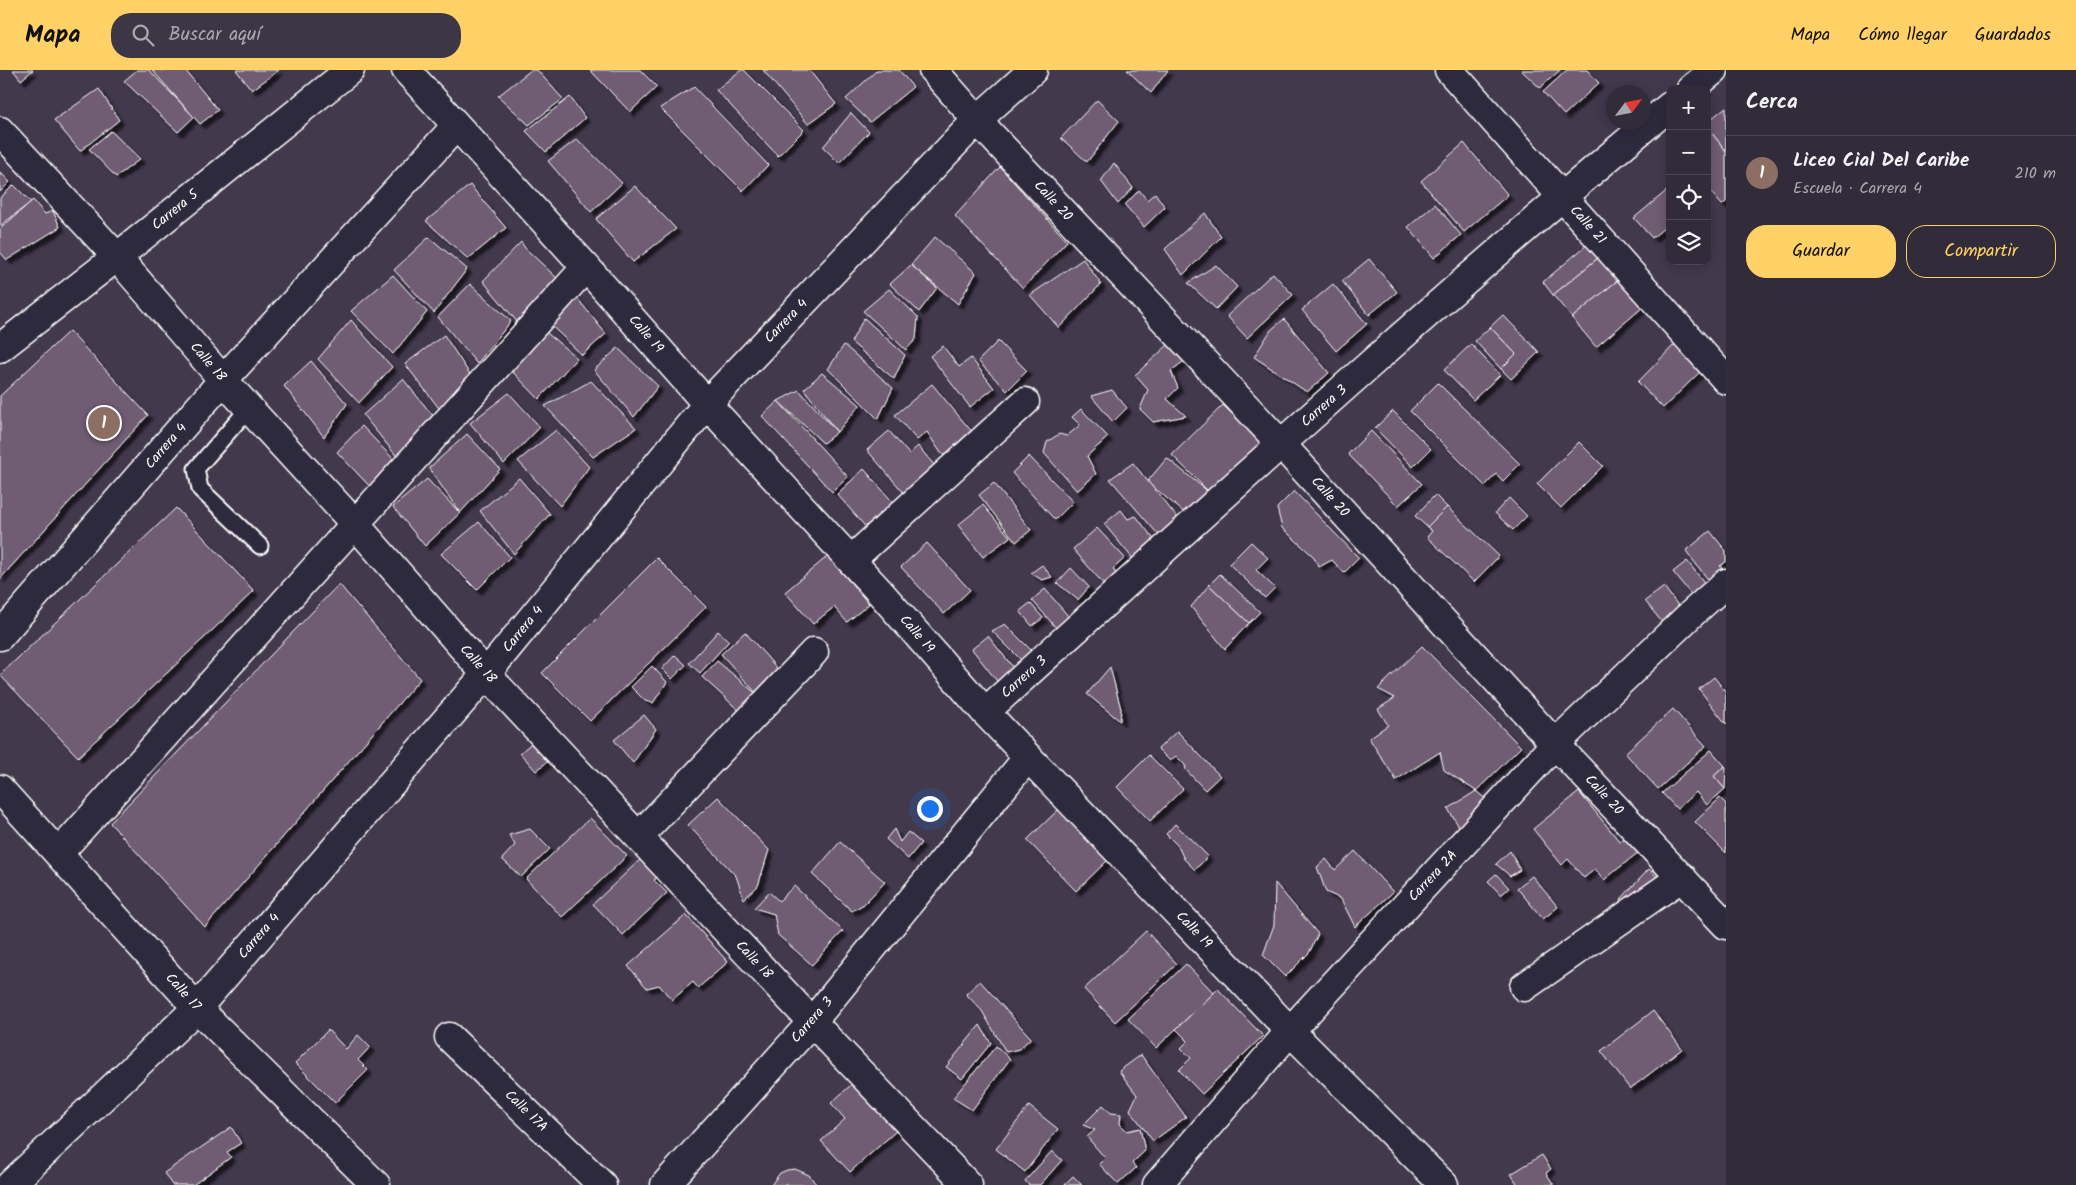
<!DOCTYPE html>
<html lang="es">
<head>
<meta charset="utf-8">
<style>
  :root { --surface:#322b3a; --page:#3d3745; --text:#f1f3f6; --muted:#a8a7af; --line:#4d4754; --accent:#ffd166 }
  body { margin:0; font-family:Kalam,sans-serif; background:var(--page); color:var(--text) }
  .controls { position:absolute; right:15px; top:15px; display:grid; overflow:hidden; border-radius:10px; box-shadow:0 2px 12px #0003 }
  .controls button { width:45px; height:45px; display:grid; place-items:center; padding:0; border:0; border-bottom:1px solid var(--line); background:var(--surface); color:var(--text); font:25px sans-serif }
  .compass { position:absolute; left:1606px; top:15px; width:45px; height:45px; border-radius:50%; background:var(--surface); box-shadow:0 2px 12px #0003; rotate:58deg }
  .you { position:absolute; left:929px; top:738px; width:18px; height:18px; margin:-12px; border:4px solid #fff; border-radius:50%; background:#1a73e8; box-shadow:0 0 0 8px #1a73e833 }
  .badge { display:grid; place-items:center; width:32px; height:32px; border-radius:50%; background:var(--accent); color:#fff; font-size:16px; font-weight:700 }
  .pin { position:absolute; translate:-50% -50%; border:2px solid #fff; box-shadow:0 1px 5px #0006 }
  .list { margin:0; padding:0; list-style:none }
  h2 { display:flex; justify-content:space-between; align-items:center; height:65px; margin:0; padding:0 20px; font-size:21px }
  h2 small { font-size:16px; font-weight:400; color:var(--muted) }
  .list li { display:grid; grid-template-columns:32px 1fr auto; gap:15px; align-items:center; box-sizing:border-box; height:75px; padding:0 20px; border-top:1px solid var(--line) }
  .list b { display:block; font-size:19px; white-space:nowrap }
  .list p { margin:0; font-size:16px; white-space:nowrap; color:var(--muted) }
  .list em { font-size:16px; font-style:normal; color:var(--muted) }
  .actions { display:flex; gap:10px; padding:15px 20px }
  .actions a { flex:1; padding:11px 0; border:1px solid var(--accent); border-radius:20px; text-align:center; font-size:18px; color:var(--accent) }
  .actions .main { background:var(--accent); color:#111 }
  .icon { flex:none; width:28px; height:28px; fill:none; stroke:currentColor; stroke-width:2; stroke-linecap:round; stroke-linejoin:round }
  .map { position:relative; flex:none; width:1726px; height:1115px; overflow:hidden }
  header { display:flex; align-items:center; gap:30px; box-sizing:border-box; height:70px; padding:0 25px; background:var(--accent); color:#111 }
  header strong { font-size:24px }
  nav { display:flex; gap:28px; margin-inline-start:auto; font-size:18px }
  .search { width:350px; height:45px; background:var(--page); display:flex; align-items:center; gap:12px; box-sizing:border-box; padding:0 18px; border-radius:20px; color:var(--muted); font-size:19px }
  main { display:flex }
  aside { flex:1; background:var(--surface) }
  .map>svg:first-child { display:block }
  .building { fill:#6f5b73; stroke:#fff; filter:url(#shadow) }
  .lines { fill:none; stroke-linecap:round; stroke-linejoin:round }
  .service-casing { stroke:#fff; stroke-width:19 }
  .minor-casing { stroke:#fff; stroke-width:31 }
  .service { stroke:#2f2a3d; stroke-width:15 }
  .minor { stroke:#2f2a3d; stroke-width:28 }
  .labels { text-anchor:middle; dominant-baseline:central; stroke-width:4; stroke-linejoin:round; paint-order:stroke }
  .street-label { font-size:14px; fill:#fff; stroke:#2f2a3d }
</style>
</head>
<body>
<header>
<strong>Mapa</strong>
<div class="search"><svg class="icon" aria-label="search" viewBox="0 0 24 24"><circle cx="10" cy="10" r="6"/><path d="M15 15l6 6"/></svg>Buscar aquí</div>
<nav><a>Mapa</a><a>Cómo llegar</a><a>Guardados</a></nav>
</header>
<main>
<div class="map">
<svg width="1726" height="1115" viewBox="0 0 1726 1115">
  <defs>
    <filter id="shadow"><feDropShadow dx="4.5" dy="4.5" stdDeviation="1" flood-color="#0009"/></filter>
  </defs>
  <rect width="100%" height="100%" fill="#42394d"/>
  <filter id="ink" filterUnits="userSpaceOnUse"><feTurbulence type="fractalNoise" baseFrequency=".02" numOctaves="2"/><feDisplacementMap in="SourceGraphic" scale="10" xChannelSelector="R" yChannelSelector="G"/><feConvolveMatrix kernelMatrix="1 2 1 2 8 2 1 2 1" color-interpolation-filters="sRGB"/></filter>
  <g filter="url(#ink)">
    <!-- building -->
    <g class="building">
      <path d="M13 0H33L21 10Z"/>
      <path d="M137 0H149L194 47 178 62 124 11Z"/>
      <path d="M152 0H185L218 40 200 54Z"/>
      <path d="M236 0H279L252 20Z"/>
      <path d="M531 0H537L563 29 529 55 498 26Z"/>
      <path d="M590 0H640L657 17 630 42Z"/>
      <path d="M741 0H744L804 60 778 86 716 20Z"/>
      <path d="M763 0H809L836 34 808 54Z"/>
      <path d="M877 0H899L913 17 870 52 846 29Z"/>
      <path d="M1127 0H1168L1151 23Z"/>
      <path d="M1521 0H1560L1540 18Z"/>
      <path d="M1567 0H1587L1599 13 1564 45 1543 22Z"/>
      <path d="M694 17 768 95 743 121 660 38Z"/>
      <path d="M99 19 119 50 80 81 54 50Z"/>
      <path d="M570 27 585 48 546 82 526 61Z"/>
      <path d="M1097 30 1119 51 1087 92 1061 68Z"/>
      <path d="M1726 37V81L1707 57V52Z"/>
      <path d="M851 43 869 62 839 93 823 77Z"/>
      <path d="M1707 57 1726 81V132L1722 135 1707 118Z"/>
      <path d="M111 61 140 89 116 107 89 79Z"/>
      <path d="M577 69 622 113 591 142 548 91Z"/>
      <path d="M1464 73 1508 125 1464 162 1421 111Z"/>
      <path d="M1114 93 1133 118 1118 134 1101 111Z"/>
      <path d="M1000 97 1067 171 1023 218 955 146Z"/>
      <path d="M0 102 10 112 0 122Z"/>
      <path d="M14 115 31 132 0 156V128Z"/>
      <path d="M470 115 506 158 468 189 426 151Z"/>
      <path d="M635 116 676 159 633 192 596 149Z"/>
      <path d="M1670 118V153L1652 168 1634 148Z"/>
      <path d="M1139 120 1147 130 1155 123 1165 137 1144 157 1125 135Z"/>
      <path d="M33 130 45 144 53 141 60 157 7 190 0 182V159Z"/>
      <path d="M1435 134 1461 165 1434 188 1408 157Z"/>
      <path d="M1205 143 1221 167 1183 205 1165 179Z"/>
      <path d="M429 167 467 199 434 243 394 200Z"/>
      <path d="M935 167 976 203 958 234 911 195Z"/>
      <path d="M521 172 525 178 557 208 518 253 483 211Z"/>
      <path d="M1588 174 1598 188 1553 225 1543 212Z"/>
      <path d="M1598 188 1618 210 1572 248 1553 225Z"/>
      <path d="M1083 189 1101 214 1059 258 1030 225Z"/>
      <path d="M1369 189 1397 222 1369 245 1342 211Z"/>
      <path d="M911 195 937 218 919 242 890 214Z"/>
      <path d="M1216 195 1237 217 1216 239 1188 213Z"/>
      <path d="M1273 203 1293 225 1247 268 1227 246Z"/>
      <path d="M393 205 427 242 393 284 351 241Z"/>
      <path d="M1618 210 1642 238 1596 277 1572 248Z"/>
      <path d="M565 213 606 264 582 285 536 241Z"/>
      <path d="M470 214 511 251 477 294 438 247Z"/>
      <path d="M1333 214 1367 254 1336 281 1302 240Z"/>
      <path d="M889 219 918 247 916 269 906 280 863 241Z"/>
      <path d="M1503 245 1539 282 1511 309 1501 299 1516 284 1490 257Z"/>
      <path d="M864 248 905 285 894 309 851 272Z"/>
      <path d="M1284 249 1329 303 1307 322 1254 287 1271 260Z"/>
      <path d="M351 250 392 297 359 333 318 289Z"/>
      <path d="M536 254 577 288 539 329 500 289Z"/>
      <path d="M1490 257 1516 284 1501 299 1475 271Z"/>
      <path d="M69 261 148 345 0 509V326Z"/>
      <path d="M444 265 473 309 442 342 405 294Z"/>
      <path d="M998 271 1027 301 1007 321 978 291Z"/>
      <path d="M1676 273 1702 300 1663 338 1638 312Z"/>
      <path d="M1471 274 1500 305 1473 330 1444 300Z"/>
      <path d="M844 275 893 318 878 349 828 299Z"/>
      <path d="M1168 275 1184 291 1171 301 1178 318 1167 329 1186 346 1153 352 1140 339 1148 320 1135 305Z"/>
      <path d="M943 276 959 297 971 288 994 318 970 337 930 286Z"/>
      <path d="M618 278 658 316 634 347 594 300Z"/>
      <path d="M311 291 347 334 324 367 284 316Z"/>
      <path d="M822 303 860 335 837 362 804 319Z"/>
      <path d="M403 309 434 347 403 394 363 345Z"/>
      <path d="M591 311 636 358 593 387 545 336Z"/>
      <path d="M1438 313 1520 394 1503 411 1496 404 1485 416 1410 341Z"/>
      <path d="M932 314 978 369 954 393 941 383 927 362 917 370 895 345Z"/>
      <path d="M799 320 837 362 823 373 778 331Z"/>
      <path d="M1112 320 1127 338 1113 352 1091 326Z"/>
      <path d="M509 323 540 357 504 394 470 353Z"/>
      <path d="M778 331 848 407 832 422 762 346Z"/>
      <path d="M1223 335 1261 373 1211 424 1172 385Z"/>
      <path d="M1081 339 1108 367 1087 386 1096 404 1077 421 1044 383 1047 372 1059 364 1067 366 1080 355 1072 347Z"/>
      <path d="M1393 341 1431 379 1413 397 1375 358Z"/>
      <path d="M362 356 399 395 375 422 337 382Z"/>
      <path d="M556 360 589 397 560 436 518 391Z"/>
      <path d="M889 361 909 384 918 376 935 396 904 423 867 380Z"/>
      <path d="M1371 361 1422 414 1398 436 1348 384Z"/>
      <path d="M467 364 500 399 460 443 429 398Z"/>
      <path d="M1579 372 1603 396 1561 438 1537 414Z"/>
      <path d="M1029 386 1073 432 1055 450 1012 403Z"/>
      <path d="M1167 388 1211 424 1191 448 1147 412Z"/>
      <path d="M1133 393 1181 452 1163 470 1110 409Z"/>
      <path d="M864 399 898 438 870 462 837 424Z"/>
      <path d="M519 408 550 444 514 484 480 441Z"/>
      <path d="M427 409 460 443 425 476 393 437Z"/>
      <path d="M994 413 1031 460 1016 472 979 425Z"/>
      <path d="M1294 421 1359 488 1344 503 1332 490 1319 497 1313 486 1282 458 1277 438Z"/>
      <path d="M1435 425 1447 437 1427 457 1415 446Z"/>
      <path d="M1509 428 1527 446 1513 460 1495 443Z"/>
      <path d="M983 435 1010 467 983 487 958 455Z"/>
      <path d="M1447 437 1499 486 1474 512 1427 467 1432 461 1427 457Z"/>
      <path d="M176 438 254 521 78 687 0 605Z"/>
      <path d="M1121 440 1128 449 1136 446 1156 472 1134 490 1104 454Z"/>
      <path d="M479 452 510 487 477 520 441 484Z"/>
      <path d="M1097 458 1125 488 1113 499 1120 510 1107 518 1073 479Z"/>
      <path d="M1710 461 1726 481V492L1720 496 1724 500 1710 512 1686 481Z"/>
      <path d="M1251 472 1268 488 1256 500 1275 518 1265 528 1229 494Z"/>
      <path d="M927 473 970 520 944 544 901 497Z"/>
      <path d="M828 486 869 534 847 552 834 537 813 554 785 522Z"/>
      <path d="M657 488 706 537 590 651 542 603Z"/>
      <path d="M1687 491 1707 516 1693 527 1673 502Z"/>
      <path d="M1042 495 1052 507 1042 510 1031 503Z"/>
      <path d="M1071 498 1089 517 1078 530 1057 513Z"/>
      <path d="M1220 504 1260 542 1249 553 1209 515Z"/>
      <path d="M339 514 420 609 205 857 110 753Z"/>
      <path d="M1209 515 1249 553 1225 579 1191 537Z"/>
      <path d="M1664 517 1683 542 1665 556 1645 531Z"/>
      <path d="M1045 519 1070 548 1057 559 1032 530Z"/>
      <path d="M1030 533 1043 548 1032 556 1020 541Z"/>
      <path d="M1005 554 1033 582 1023 592 992 561Z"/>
      <path d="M718 561 729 571 700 603 689 593Z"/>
      <path d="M745 562 784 606 760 627 721 584Z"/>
      <path d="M988 566 1017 602 1000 615 972 579Z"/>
      <path d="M1422 576 1521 677 1476 721 1444 700 1440 682 1396 710 1369 668 1388 655 1378 639 1395 628 1378 619Z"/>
      <path d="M675 585 686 595 672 609 662 599Z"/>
      <path d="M717 591 760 627 745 646 702 607Z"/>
      <path d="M652 596 667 612 653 633 645 631 631 617Z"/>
      <path d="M1110 597 1121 639 1120 651 1087 624Z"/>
      <path d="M1714 607 1726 622V654L1699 619Z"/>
      <path d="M1673 639 1706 676 1658 719 1625 683Z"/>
      <path d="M644 645 656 659 633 693 614 670Z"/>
      <path d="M1177 661 1220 706 1205 720 1186 700 1185 695 1176 686 1170 691 1158 679Z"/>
      <path d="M536 669 552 688 536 701 520 683Z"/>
      <path d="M1711 680 1725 696 1714 706 1725 719 1707 735 1696 722 1677 739 1662 723Z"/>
      <path d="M1149 685 1183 719 1150 751 1117 717Z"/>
      <path d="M1725 696 1726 697 1725 719 1714 706Z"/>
      <path d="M1476 721 1494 736 1460 758 1448 739Z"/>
      <path d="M1579 722 1620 772 1628 765 1640 781 1604 810 1595 799 1584 808 1568 789 1562 795 1533 759Z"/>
      <path d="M718 727 769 780 758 816 744 829 736 806 688 755Z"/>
      <path d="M1720 728 1726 734V783L1695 752Z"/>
      <path d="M1059 739 1108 790 1076 821 1027 770Z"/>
      <path d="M590 748 627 786 562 847 526 809Z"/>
      <path d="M1175 754 1208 786 1195 800 1184 789 1178 776 1166 764Z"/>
      <path d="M530 759 550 779 521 807 502 789 515 775 509 765Z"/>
      <path d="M894 759 900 772 908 762 921 773 908 789 886 769Z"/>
      <path d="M840 772 885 812 864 834 852 841 812 804Z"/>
      <path d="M1355 781 1393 822 1355 857 1341 829 1326 822 1317 797 1326 789 1335 800Z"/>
      <path d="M1510 781 1520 800 1510 806 1496 794Z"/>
      <path d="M644 786 661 804 654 810 667 823 623 865 593 834Z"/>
      <path d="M1649 799 1665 814 1637 844 1621 829Z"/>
      <path d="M1496 804 1509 818 1501 825 1488 811Z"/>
      <path d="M1532 806 1558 837 1543 849 1517 818Z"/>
      <path d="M1275 813 1318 864 1309 883 1285 907 1263 885 1274 855Z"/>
      <path d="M794 816 843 861 812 895 778 865 774 844 754 838 769 822 779 831Z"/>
      <path d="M686 845 728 892 698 918 693 912 672 930 659 915 647 918 628 896Z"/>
      <path d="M1146 861 1177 894 1115 952 1084 919Z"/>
      <path d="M1186 894 1214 923 1156 978 1128 949Z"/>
      <path d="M980 911 1031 968 1019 979 1006 982 982 941 966 924Z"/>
      <path d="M1218 919 1263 966 1202 1024 1179 1000 1191 988 1181 978 1188 971 1176 959Z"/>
      <path d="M1653 941 1682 979 1630 1019 1601 981Z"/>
      <path d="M980 955 991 973 962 1009 946 997Z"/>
      <path d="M328 960 346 979 358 965 370 977 358 990 368 1000 335 1033 295 993Z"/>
      <path d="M996 976 1010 989 972 1040 953 1028Z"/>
      <path d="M1141 985 1186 1047 1153 1071 1130 1040 1137 1025 1119 1001Z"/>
      <path d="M861 1006 904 1054 850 1102 821 1071 845 1049 831 1033Z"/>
      <path d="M1103 1035 1111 1043 1121 1044 1120 1054 1127 1061 1140 1058 1145 1081 1132 1093 1136 1098 1118 1114 1099 1094 1105 1088 1087 1067 1095 1060 1083 1055Z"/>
      <path d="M1029 1036 1058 1059 1025 1102 996 1079Z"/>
      <path d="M231 1057 241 1073 227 1082 231 1087 193 1115H172L164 1103Z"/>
      <path d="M1052 1081 1062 1090 1040 1115H1029L1025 1111Z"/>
      <path d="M1542 1085 1551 1099 1546 1103 1554 1115H1518L1511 1104Z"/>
      <path d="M795 1099 809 1105 817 1115H771L780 1103 787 1100Z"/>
      <path d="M1073 1106 1082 1115H1064Z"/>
    </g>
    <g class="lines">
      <!-- service casing -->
      <g class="service-casing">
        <path id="service" d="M249 338 196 399 200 419 260 476"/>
      </g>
      <!-- minor casing -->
      <g class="minor-casing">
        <g id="minor">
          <path d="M406 0 586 197 707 334 879 521 985 642 1290 961 1444 1115"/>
          <path d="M933 0 977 50 1281 374 1555 674 1726 855"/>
          <path d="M1449 0 1726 310"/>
          <path d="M1691 19 1714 0"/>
          <path d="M0 61 117 187 223 310 355 454 486 604 812 952 968 1115"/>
          <path d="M0 278 117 187 350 0"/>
          <path d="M851 490 1025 332"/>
          <path d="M0 566 223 310 456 56"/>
          <path d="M985 642C1211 437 1435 231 1670 36"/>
          <path d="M0 719 197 938 376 1115"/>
          <path d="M639 766 814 582"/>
          <path d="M59 783 586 197"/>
          <path d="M1524 917 1682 807"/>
          <path d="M449 967 602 1115"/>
          <path d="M10 1115 197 938 486 604 707 334 977 50 1033 0"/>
          <path d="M665 1115 812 952 1028 687"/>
          <path d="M1157 1115 1290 961 1555 674 1688 547 1726 513"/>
        </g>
      </g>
      <!-- service -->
      <use href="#service" class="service"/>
      <!-- minor -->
      <use href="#minor" class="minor"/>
    </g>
  </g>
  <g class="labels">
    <!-- street labels -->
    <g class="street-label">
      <text transform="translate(1053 131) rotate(47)">Calle 20</text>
      <text transform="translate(175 140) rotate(-39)">Carrera 5</text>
      <text transform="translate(1588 155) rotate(48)">Calle 21</text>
      <text transform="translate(786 251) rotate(-46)">Carrera 4</text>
      <text transform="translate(646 264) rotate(49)">Calle 19</text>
      <text transform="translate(208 292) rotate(49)">Calle 18</text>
      <text transform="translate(1324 336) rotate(-41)">Carrera 3</text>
      <text transform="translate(166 376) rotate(-49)">Carrera 4</text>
      <text transform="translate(1330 427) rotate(48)">Calle 20</text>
      <text transform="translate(523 559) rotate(-51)">Carrera 4</text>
      <text transform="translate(917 564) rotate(49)">Calle 19</text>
      <text transform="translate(478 594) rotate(48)">Calle 18</text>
      <text transform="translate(1024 607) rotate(-42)">Carrera 3</text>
      <text transform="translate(1604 725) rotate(47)">Calle 20</text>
      <text transform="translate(1433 806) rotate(-47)">Carrera 2A</text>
      <text transform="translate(1194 860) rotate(46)">Calle 19</text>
      <text transform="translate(259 866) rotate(-49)">Carrera 4</text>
      <text transform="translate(754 890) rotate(47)">Calle 18</text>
      <text transform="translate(183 922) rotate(48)">Calle 17</text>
      <text transform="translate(812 950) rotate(-49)">Carrera 3</text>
      <text transform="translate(526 1041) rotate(44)">Calle 17A</text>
    </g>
  </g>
</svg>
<div class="controls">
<button>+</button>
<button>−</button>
<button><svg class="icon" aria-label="locate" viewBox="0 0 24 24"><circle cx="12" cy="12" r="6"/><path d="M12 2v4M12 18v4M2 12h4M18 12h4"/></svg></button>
<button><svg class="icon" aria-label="layers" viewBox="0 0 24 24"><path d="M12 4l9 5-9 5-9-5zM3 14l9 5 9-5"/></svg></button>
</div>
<svg class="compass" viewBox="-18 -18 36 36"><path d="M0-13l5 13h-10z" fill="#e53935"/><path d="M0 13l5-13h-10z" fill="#a8a7af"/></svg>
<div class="you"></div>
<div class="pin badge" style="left:104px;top:353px;background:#8d6e63">1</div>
</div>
<aside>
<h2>Cerca<small></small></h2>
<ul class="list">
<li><span class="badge" style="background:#8d6e63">1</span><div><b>Liceo Cial Del Caribe</b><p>Escuela · Carrera 4</p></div><em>210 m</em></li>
</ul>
<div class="actions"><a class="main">Guardar</a><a>Compartir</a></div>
</aside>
</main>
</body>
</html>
